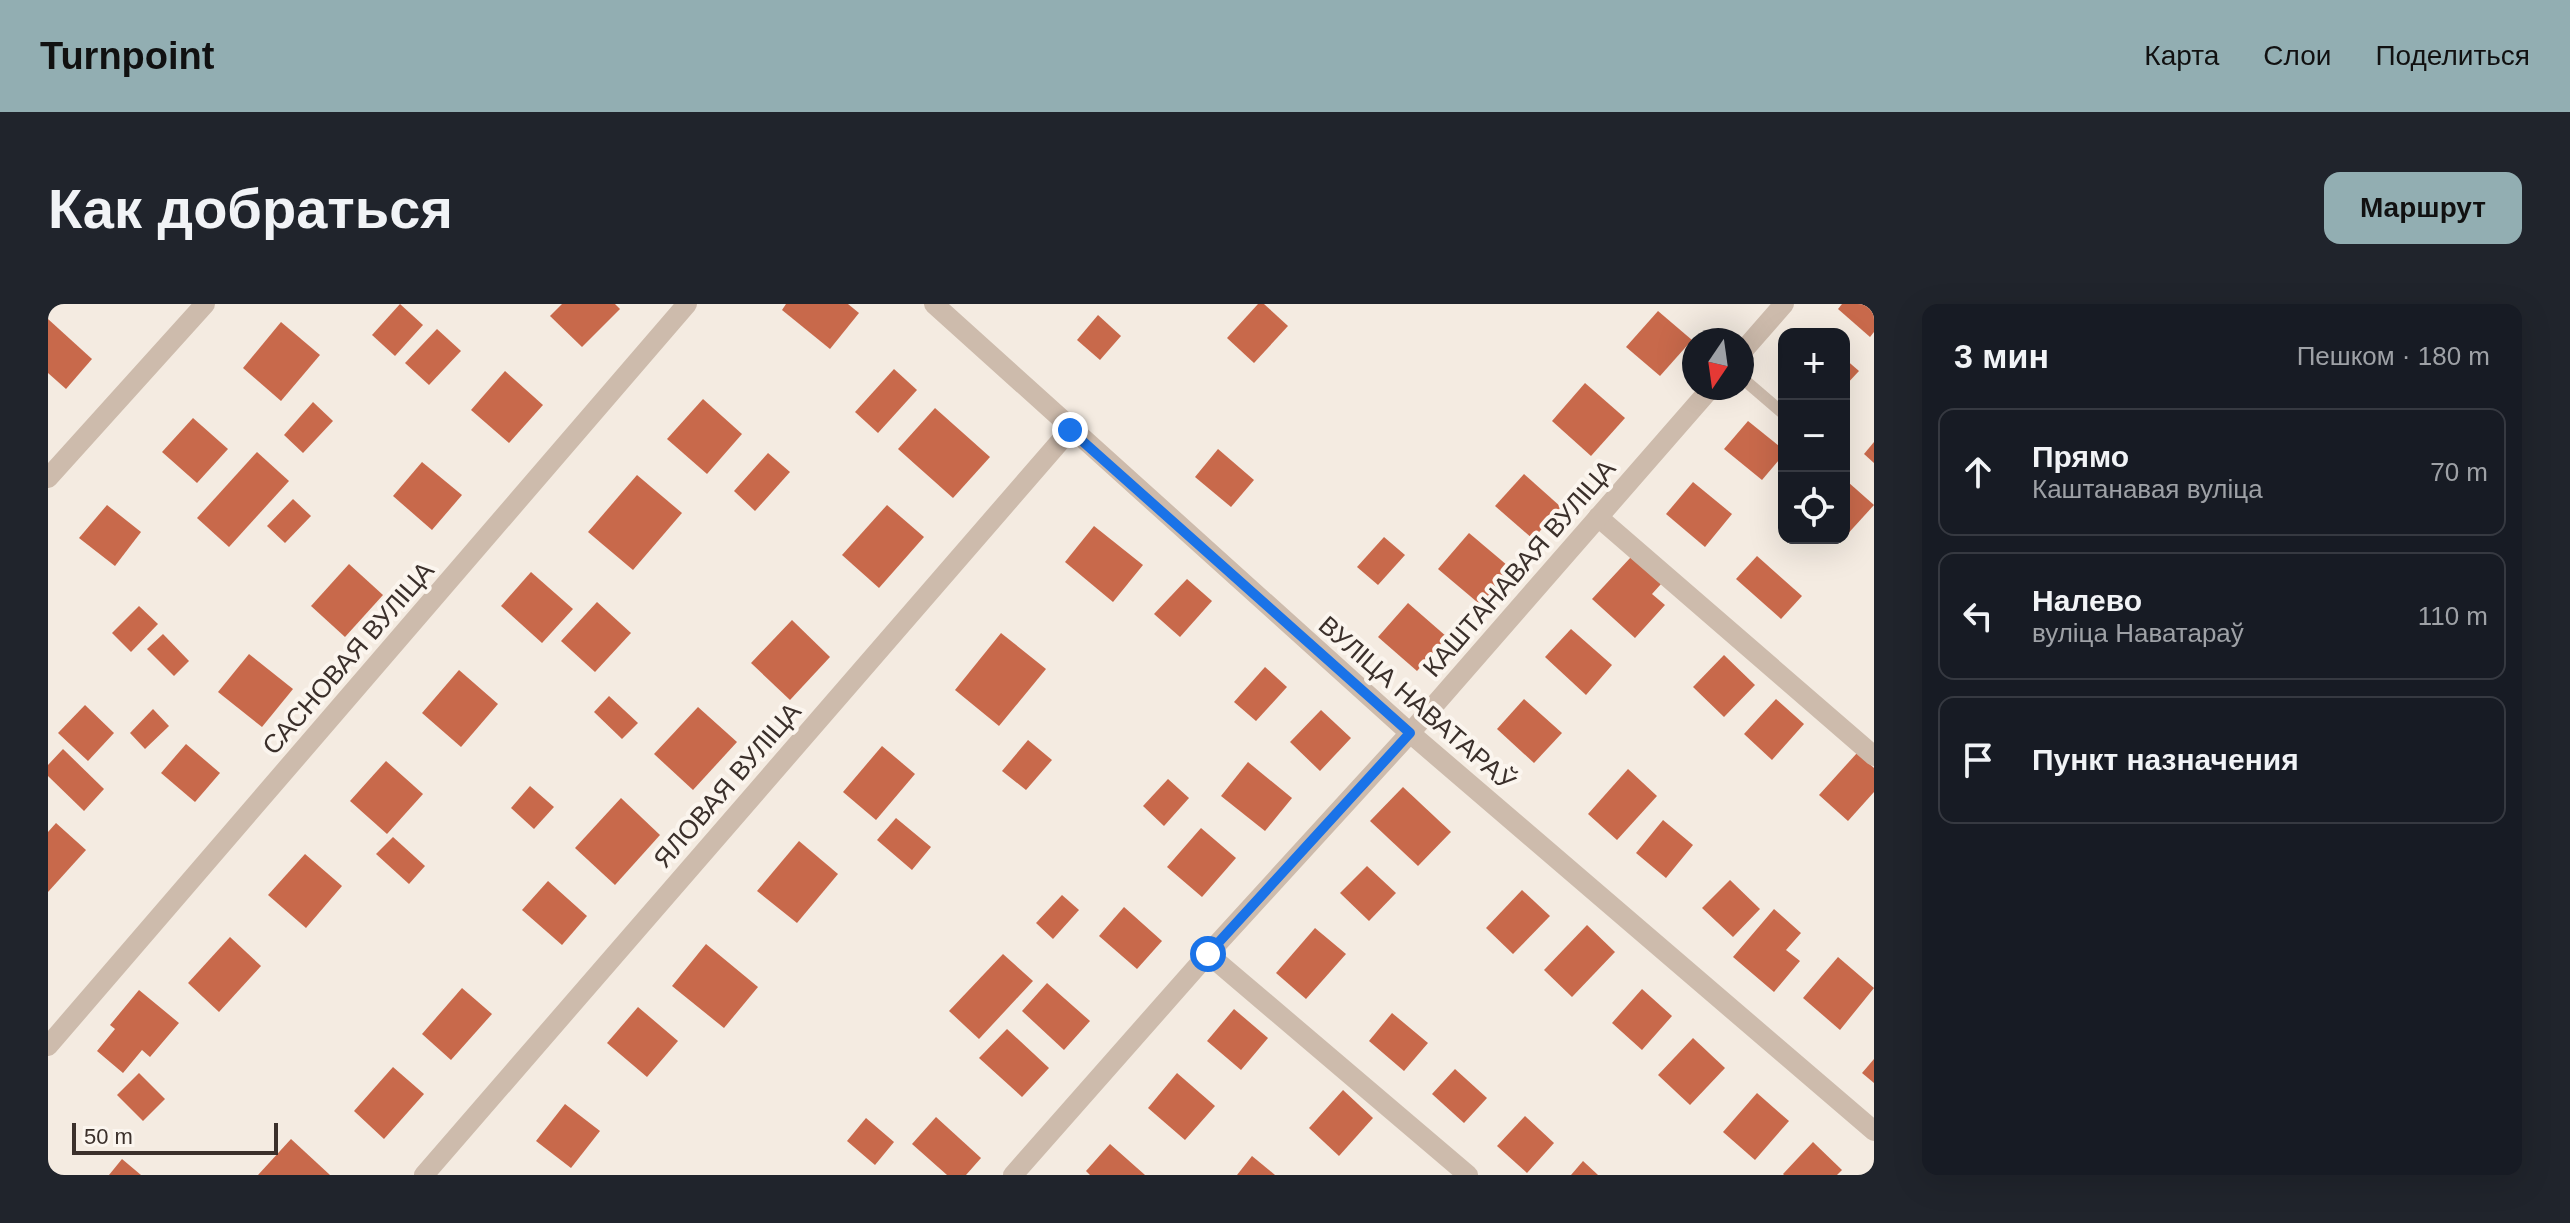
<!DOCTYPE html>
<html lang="ru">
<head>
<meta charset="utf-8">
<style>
  :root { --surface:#171b24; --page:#20242c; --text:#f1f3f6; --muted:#9ea1a6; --line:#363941; --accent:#92aeb2 }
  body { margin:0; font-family:Helvetica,sans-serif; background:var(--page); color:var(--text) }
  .controls { position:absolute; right:24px; top:24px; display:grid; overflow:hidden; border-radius:16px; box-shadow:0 8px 32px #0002 }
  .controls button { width:72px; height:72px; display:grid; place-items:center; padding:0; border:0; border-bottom:2px solid var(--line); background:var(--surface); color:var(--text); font:40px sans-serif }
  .compass { position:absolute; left:1634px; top:24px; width:72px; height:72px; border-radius:50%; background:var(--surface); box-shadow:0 8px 32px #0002; rotate:193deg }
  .scale { position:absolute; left:24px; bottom:20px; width:206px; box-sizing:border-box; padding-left:8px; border:4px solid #3b302b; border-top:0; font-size:22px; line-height:28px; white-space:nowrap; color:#3b302b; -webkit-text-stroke:6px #fbf5ee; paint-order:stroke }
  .stop { position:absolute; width:24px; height:24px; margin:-18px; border:6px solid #1a73e8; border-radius:50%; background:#fff }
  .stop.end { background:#1a73e8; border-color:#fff; box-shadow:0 2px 8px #0008 }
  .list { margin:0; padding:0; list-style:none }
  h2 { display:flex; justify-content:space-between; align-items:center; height:104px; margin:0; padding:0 32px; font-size:34px }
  h2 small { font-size:26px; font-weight:400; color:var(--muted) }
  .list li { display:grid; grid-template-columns:52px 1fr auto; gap:24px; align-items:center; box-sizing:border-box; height:128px; margin:0 16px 16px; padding:0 16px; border:2px solid var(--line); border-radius:16px }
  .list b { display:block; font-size:30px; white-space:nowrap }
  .list p { margin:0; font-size:26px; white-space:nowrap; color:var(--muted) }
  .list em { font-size:26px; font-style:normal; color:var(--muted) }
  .icon { flex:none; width:44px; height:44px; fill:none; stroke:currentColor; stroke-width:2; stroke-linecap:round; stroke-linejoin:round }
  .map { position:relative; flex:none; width:1826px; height:871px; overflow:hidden; border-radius:16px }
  header { display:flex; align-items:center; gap:48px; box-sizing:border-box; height:112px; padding:0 40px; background:var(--accent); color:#111 }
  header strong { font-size:38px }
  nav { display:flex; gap:44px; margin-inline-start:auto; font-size:28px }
  .intro { display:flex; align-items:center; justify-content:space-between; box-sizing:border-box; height:192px; padding:0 48px }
  h1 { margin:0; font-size:56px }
  .button { padding:20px 36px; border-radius:16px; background:var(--accent); color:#111; font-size:28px; font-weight:700 }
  main { display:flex; gap:48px; padding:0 48px }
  aside { flex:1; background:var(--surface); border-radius:16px; box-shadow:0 8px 32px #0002 }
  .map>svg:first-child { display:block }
  .building { fill:#c8694b }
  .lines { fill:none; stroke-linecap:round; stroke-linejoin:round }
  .lane { stroke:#cdbbac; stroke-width:12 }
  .street { stroke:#cdbbac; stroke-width:20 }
  .route { stroke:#1a73e8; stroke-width:10 }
  .labels { text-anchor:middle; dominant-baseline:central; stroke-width:8; stroke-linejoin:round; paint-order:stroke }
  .street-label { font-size:26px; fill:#3b302b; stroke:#fbf5ee }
</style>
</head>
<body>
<header>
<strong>Turnpoint</strong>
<nav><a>Карта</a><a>Слои</a><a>Поделиться</a></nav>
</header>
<div class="intro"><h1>Как добраться</h1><a class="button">Маршрут</a></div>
<main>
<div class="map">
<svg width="1826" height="871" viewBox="0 0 1826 871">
  <rect width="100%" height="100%" fill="#f4ebe1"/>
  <!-- building -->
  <g class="building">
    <path d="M352 0 375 21 347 52 324 31Z"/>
    <path d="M514 0H567L572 5 534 43 502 12Z"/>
    <path d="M738 0H800L811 9 782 45 734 6Z"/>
    <path d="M1210 0H1216L1240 22 1206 59 1179 34Z"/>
    <path d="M1794 0H1826V28L1822 33 1790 5Z"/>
    <path d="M1610 7 1644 36 1612 72 1578 43Z"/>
    <path d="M1050 11 1073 32 1052 56 1029 36Z"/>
    <path d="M0 15 44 55 18 85 0 69Z"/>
    <path d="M233 18 272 51 233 97 195 64Z"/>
    <path d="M389 25 413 47 381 81 357 59Z"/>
    <path d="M1796 54 1811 67 1796 83Z"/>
    <path d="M846 65 869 86 830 129 807 108Z"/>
    <path d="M457 67 495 101 461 139 423 106Z"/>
    <path d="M1537 79 1577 114 1543 152 1504 117Z"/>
    <path d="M655 95 694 130 659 170 619 135Z"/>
    <path d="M265 98 285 117 255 149 236 131Z"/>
    <path d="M887 104 942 153 905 194 850 145Z"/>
    <path d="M145 114 180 145 149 179 114 148Z"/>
    <path d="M1700 117 1736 146V150L1714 176 1676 145Z"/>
    <path d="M1826 138V159L1816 150Z"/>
    <path d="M1170 145 1206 176 1183 203 1147 173Z"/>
    <path d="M209 148 241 177 181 243 149 214Z"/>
    <path d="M720 149 742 168 707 207 686 187Z"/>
    <path d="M374 158 414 191 384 226 345 192Z"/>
    <path d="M1476 170 1513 203 1485 235 1447 202Z"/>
    <path d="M589 171 634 209 585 266 540 228Z"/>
    <path d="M1645 178 1684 210 1657 243 1618 210Z"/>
    <path d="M1800 178 1826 201 1796 234V183Z"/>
    <path d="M245 195 263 212 237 239 219 222Z"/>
    <path d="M59 201 93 228 67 262 31 234Z"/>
    <path d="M839 201 876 233 831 284 794 251Z"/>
    <path d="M1046 222 1095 261 1065 298 1017 258Z"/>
    <path d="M1421 229 1466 267 1435 303 1390 265Z"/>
    <path d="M1336 233 1357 251 1330 281 1309 263Z"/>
    <path d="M1709 252 1754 292 1733 315 1688 275Z"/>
    <path d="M1583 253 1613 280 1604 290 1617 301 1587 334 1544 295Z"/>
    <path d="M301 260 335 291 297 333 263 302Z"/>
    <path d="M483 268 525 305 494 339 453 302Z"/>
    <path d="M1139 275 1164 297 1132 333 1106 310Z"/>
    <path d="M549 298 583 329 547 368 513 337Z"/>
    <path d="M1360 299 1399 333 1369 367 1330 333Z"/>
    <path d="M91 302 110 320 83 348 64 329Z"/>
    <path d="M744 316 782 353 742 396 703 359Z"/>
    <path d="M1523 325 1564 361 1538 391 1497 353Z"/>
    <path d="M953 329 998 365 951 422 907 386Z"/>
    <path d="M115 330 141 357 126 372 99 345Z"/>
    <path d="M201 350 245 385 214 423 170 388Z"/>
    <path d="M1676 351 1707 381 1676 413 1645 383Z"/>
    <path d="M1217 363 1239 383 1208 417 1186 398Z"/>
    <path d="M411 366 450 400 413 443 374 409Z"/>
    <path d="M561 392 590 419 574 435 546 408Z"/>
    <path d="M1476 395 1514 429 1486 459 1449 425Z"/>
    <path d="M1728 395 1756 420 1724 456 1696 430Z"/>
    <path d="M37 401 66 429 40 457 10 429Z"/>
    <path d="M650 403 689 438 645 486 606 450Z"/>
    <path d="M105 405 121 422 97 445 82 429Z"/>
    <path d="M1273 406 1303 434 1272 467 1242 438Z"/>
    <path d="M980 436 1004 456 978 486 954 467Z"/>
    <path d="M138 440 172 469 147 498 113 469Z"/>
    <path d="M834 442 867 470 828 516 795 488Z"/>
    <path d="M15 445 56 485 36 507 0 472V461Z"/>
    <path d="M1809 449 1826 464V488L1800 517 1771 491Z"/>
    <path d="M338 457 375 490 339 530 302 497Z"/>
    <path d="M1200 458 1244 494 1217 527 1173 492Z"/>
    <path d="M1580 465 1609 492 1569 536 1540 510Z"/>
    <path d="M1120 475 1141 494 1116 522 1095 502Z"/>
    <path d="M482 482 506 503 486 525 463 504Z"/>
    <path d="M1355 483 1403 528 1370 562 1322 517Z"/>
    <path d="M573 494 612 531 567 581 527 544Z"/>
    <path d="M848 514 883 543 864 566 829 536Z"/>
    <path d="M1615 516 1645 541 1618 574 1588 549Z"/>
    <path d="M8 519 38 546 0 588V528Z"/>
    <path d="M1153 524 1188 554 1154 593 1119 563Z"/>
    <path d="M345 533 377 562 361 580 328 550Z"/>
    <path d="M751 537 790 570 749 619 709 587Z"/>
    <path d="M257 550 294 582 258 624 220 591Z"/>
    <path d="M1319 562 1348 589 1321 617 1292 589Z"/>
    <path d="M1682 576 1712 605 1685 633 1654 604Z"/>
    <path d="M500 577 539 612 514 641 474 606Z"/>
    <path d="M1474 586 1502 612 1465 650 1438 624Z"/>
    <path d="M1014 591 1031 606 1005 635 988 619Z"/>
    <path d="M1076 603 1114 637 1089 665 1051 632Z"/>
    <path d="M1726 605 1753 629 1738 646 1752 657 1726 688 1685 653Z"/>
    <path d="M1539 621 1567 648 1524 693 1496 666Z"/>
    <path d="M1267 624 1298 650 1258 695 1228 669Z"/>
    <path d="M182 633 213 662 171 708 140 679Z"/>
    <path d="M658 640 710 683 676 724 624 682Z"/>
    <path d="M955 650 985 677 931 735 901 707Z"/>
    <path d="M1790 653 1826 684 1792 726 1755 694Z"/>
    <path d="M999 679 1042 717 1016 746 974 707Z"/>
    <path d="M414 684 444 710 403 756 374 730Z"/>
    <path d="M1594 685 1624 712 1594 746 1564 719Z"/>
    <path d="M91 686 131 719 102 753 94 746 75 769 49 747 67 725 62 721Z"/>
    <path d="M590 703 630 737 599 773 559 739Z"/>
    <path d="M1186 705 1220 734 1193 766 1159 737Z"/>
    <path d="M1344 709 1380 739 1356 767 1321 737Z"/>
    <path d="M959 725 1001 764 974 793 931 754Z"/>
    <path d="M1645 734 1677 764 1642 801 1610 771Z"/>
    <path d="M1826 755V779L1814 769Z"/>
    <path d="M345 763 376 790 336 835 306 807Z"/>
    <path d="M1407 765 1439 794 1416 819 1384 790Z"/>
    <path d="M91 769 117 795 95 817 69 791Z"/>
    <path d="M1129 769 1167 802 1137 836 1100 804Z"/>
    <path d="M1295 786 1325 814 1291 852 1261 824Z"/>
    <path d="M1709 789 1741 817 1707 856 1675 828Z"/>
    <path d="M517 800 552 827 523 864 488 837Z"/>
    <path d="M1477 812 1506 839 1479 869 1449 842Z"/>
    <path d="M888 813 933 854 918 871H899L864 840Z"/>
    <path d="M818 814 846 838 827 861 799 837Z"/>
    <path d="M243 835 282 871H210Z"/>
    <path d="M1765 838 1794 866 1789 871H1736L1735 870Z"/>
    <path d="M1062 840 1097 871H1042L1038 867Z"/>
    <path d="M1204 852 1227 871H1189Z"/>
    <path d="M74 855 93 871H61Z"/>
    <path d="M1535 857 1550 871H1523Z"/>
  </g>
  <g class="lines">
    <!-- lane -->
    <path class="lane" d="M1694 74 1736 110"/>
    <!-- street -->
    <g class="street">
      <path d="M886 0 1362 429 1826 827"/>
      <path d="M1694 48 1736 0"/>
      <path d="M0 174 157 0"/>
      <path d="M1550 213 1826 452"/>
      <path d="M1160 650 1420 871"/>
      <path d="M0 742 639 0"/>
      <path d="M376 871 1022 126"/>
      <path d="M965 871 1160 650 1362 429 1663 84"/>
    </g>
  </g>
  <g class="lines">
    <!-- route -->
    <path class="route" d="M1022 126 1362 429 1160 650"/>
  </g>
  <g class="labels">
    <!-- street labels -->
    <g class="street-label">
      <text transform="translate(1471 264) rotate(-49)">КАШТАНАВАЯ ВУЛІЦА</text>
      <text transform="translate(300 354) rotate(-49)">САСНОВАЯ ВУЛІЦА</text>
      <text transform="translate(1369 399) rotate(41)">ВУЛІЦА НАВАТАРАЎ</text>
      <text transform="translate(679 481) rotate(-49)">ЯЛОВАЯ ВУЛІЦА</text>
    </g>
  </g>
</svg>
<div class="controls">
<button>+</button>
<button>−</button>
<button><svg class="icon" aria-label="locate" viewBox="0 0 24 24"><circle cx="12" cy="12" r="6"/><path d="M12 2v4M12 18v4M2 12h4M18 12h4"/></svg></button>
</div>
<svg class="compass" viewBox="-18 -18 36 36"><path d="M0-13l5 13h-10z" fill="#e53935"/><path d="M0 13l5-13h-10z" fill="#9ea1a6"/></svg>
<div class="scale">50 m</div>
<div class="stop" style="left:1160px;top:650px"></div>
<div class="stop end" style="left:1022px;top:126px"></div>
</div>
<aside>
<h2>3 мин<small>Пешком · 180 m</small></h2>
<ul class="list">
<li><svg class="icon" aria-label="ahead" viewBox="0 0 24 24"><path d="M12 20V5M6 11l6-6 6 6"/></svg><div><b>Прямо</b><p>Каштанавая вуліца</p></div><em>70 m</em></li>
<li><svg class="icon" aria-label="left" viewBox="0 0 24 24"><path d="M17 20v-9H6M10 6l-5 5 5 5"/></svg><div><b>Налево</b><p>вуліца Наватараў</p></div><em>110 m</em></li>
<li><svg class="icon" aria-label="arrive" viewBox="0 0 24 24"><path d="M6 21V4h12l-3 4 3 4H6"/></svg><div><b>Пункт назначения</b></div></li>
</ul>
</aside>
</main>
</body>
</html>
